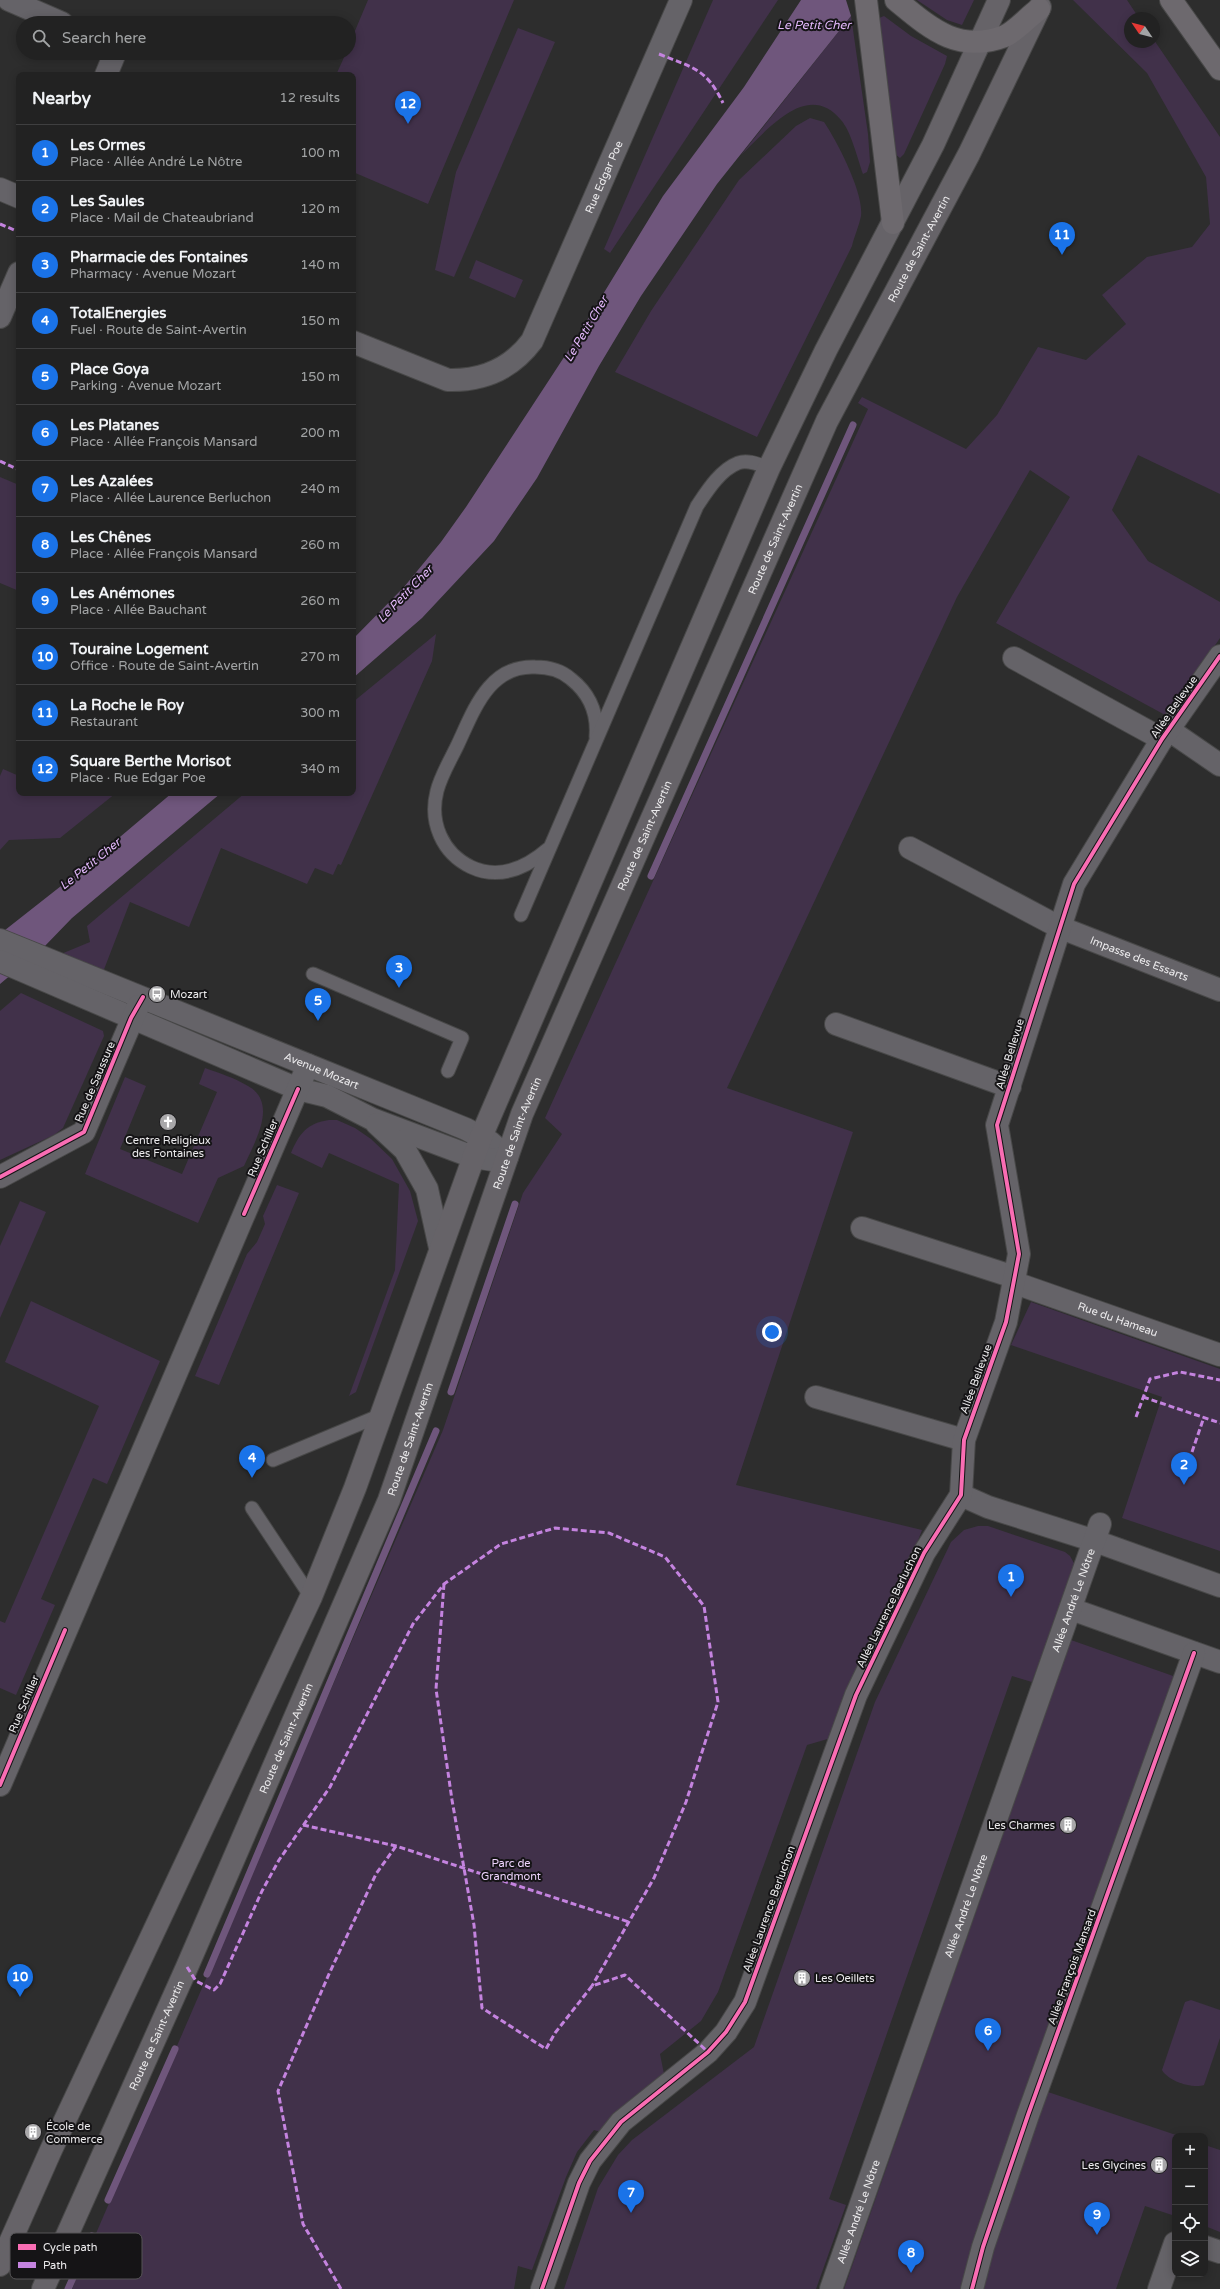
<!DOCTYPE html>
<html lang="en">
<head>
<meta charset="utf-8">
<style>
  :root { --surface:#222; --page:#2a2a2a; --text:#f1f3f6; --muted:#a2a4a5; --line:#3f3f40; --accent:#1a73e8 }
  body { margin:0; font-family:"Varela Round",sans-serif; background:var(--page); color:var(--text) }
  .controls { position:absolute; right:12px; bottom:12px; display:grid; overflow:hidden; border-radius:8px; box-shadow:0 2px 10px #0003 }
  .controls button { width:36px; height:36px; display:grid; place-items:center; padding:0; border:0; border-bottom:1px solid var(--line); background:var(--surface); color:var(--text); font:20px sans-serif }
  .compass { position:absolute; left:1124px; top:12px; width:36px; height:36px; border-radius:50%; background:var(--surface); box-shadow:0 2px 10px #0003; rotate:305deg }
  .you { position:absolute; left:772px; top:1332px; width:14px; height:14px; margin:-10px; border:3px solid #fff; border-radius:50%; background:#1a73e8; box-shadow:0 0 0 6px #1a73e833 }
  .badge { display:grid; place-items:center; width:26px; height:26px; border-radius:50%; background:var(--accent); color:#fff; font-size:13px; font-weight:700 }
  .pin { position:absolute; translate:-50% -33px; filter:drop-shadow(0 1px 2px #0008) }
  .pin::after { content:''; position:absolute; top:21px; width:14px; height:12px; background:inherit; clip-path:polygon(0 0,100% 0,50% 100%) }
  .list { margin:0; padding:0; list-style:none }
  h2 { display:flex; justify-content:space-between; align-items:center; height:52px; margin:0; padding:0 16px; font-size:17px }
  h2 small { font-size:13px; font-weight:400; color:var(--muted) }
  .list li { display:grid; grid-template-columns:26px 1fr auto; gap:12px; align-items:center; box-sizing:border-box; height:56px; padding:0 16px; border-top:1px solid var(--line) }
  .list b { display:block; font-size:15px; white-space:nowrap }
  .list p { margin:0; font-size:13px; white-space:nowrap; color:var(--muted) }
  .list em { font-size:13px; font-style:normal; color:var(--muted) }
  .icon { flex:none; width:22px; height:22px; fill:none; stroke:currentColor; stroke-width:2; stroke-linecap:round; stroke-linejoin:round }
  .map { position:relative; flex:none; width:1220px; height:2289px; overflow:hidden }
  .search { position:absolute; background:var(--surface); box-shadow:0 2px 10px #0003; left:16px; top:16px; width:340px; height:44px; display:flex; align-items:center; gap:10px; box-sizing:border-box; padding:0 14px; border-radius:22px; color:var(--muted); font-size:15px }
  .panel { position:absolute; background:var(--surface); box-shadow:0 2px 10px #0003; left:16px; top:72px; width:340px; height:724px; border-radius:8px }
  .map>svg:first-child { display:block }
  .green { fill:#41314a }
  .water { fill:#6f567c }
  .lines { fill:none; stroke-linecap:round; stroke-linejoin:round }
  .stream { stroke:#6f567c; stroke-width:7 }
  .lane-casing { stroke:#484848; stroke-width:15 }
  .street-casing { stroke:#484848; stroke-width:24 }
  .primary-casing { stroke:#484848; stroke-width:24 }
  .highway-casing { stroke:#484848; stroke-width:24 }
  .lane { stroke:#656368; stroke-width:13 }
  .street { stroke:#656368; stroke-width:22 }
  .primary { stroke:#666368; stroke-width:22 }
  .highway { stroke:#6d696e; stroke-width:22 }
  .quiet { stroke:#c483df; stroke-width:3; stroke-dasharray:6 3; stroke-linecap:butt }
  .cycleway-casing { stroke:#151416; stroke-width:6 }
  .cycleway { stroke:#f96db3; stroke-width:4 }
  .labels { text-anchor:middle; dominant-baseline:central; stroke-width:4; stroke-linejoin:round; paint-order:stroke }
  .street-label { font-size:11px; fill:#ecebed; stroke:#151416 }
  .poi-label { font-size:11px; fill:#ecebed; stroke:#151416; text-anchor:start }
  .park-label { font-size:11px; fill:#edd3fc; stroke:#151416 }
  .water-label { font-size:12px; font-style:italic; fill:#e3b8fb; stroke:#151416 }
  .key { fill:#151416; stroke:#565456; stroke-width:1 }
  .key-label { font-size:11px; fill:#ecebed }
</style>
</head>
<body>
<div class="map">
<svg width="1220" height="2289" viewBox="0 0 1220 2289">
  <rect width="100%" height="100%" fill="#2d2d2d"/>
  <!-- green -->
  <g class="green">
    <path d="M368 0H514L428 204 353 172V75H336L346 53H349V45Z"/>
    <path d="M713 0H778L610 253 604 249Z"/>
    <path d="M917 0H974L962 25 947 20Z"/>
    <path d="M1073 0H1127L1139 18H1130V42H1154V40L1220 137V494L1138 455 1112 510 1148 561 1220 602V638L1167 716 996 623 1070 497 1030 470 957 597 727 1088 853 1132 736 1485 922 1530 899 1591 831 1738 807 1745 718 1992 701 2021 660 2054 665 2079 604 2133 594 2130 577 2152 566 2177 532 2270 518 2266 514 2289H72L443 1430 523 1193 562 1134 545 1118 868 409 858 403 862 397 966 449 997 415 1038 347 1086 360 1126 324 1102 295 1147 257 1192 247 1210 224 1206 177 1147 73Z"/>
    <path d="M851 16 868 134 870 162 867 172 863 174C858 160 851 131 841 120 807 79 767 131 741 155Z"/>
    <path d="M884 16 911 36 947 56 945 64 904 154 900 158 895 154 877 19Z"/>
    <path d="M518 28 555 42 454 277 435 270 456 172Z"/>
    <path d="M810 118 824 122C837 141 864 193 861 216 859 226 854 237 852 246L757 437 615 372 651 311 739 180 796 126Z"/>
    <path d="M476 260 523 280 515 298 469 278Z"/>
    <path d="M0 477 19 485V591L0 583Z"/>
    <path d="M436 634 432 661 341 865 338 864 333 875 315 868 307 884 221 848 189 927 130 902 103 972 61 954 90 942 87 926 245 793H353V702Z"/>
    <path d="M3 769 19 776V793H116L60 838 9 840 0 850V776Z"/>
    <path d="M21 993 103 1031 104 1036 63 1128 54 1135 0 1160V1011Z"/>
    <path d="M205 1068C219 1073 235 1078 248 1086 279 1103 254 1143 244 1166L218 1178 198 1223 85 1174 125 1077 146 1086 120 1149 182 1174 217 1092 199 1084Z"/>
    <path d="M329 1120H337L355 1128 371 1139 392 1159 410 1191 418 1221 356 1392 349 1396 395 1270 399 1184 329 1153 322 1168 291 1153C299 1134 307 1123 329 1120Z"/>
    <path d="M277 1185 299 1193 219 1385 195 1376 247 1254 257 1242 265 1224 263 1216Z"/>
    <path d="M20 1201 46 1212 0 1318V1246Z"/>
    <path d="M31 1301 160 1361 107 1484 93 1478 41 1599 55 1605 16 1695 0 1688V1621L5 1623 99 1406 5 1362Z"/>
    <path d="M1031 1302 1220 1369V1551L1122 1518 1162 1397 1011 1345Z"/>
    <path d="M978 1526H988L1065 1552 1070 1556 1075 1565 1032 1682 1012 1676 829 2199 846 2205 816 2289H564L598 2188 618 2155 632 2140 754 2047 875 1702 951 1542 964 1530Z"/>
    <path d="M1071 1640 1176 1677 963 2289H844Z"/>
    <path d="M1191 2000 1220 2010V2038L1204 2085C1192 2089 1168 2081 1162 2070L1185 2002Z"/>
    <path d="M1045 2091 1179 2136H1175V2216L1145 2206 1116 2289H981Z"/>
    <path d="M1205 2145 1220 2150V2232L1205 2226Z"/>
  </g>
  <!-- water -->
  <g class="water">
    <path d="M801 0H846L851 16 717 184 641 296 599 366 537 478 494 541 422 618 353 678V639L404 587 441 542 466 507 572 345 663 196 744 87Z"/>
    <path d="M172 793H221L72 918 43 948 0 984V934L75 875Z"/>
  </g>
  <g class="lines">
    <!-- stream -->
    <g class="stream">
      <path d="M651 876 853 425"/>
      <path d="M451 1392 515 1204"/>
      <path d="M207 1974 436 1431"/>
      <path d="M108 2200 175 2049"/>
      <path d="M68 2289 92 2236"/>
    </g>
    <!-- lane casing -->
    <g class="lane-casing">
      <g id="lane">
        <path d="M548 849C526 868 499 880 471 867 442 853 429 822 437 791 441 775 451 759 458 744 474 710 489 665 535 667 548 667 561 670 571 679 590 694 598 713 596 737"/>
        <path d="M521 915 697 506C707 491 720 470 738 463 748 459 760 465 769 468"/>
        <path d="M313 974 462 1038 448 1071"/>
        <path d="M273 1460 381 1415"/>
        <path d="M252 1508 311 1597"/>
      </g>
    </g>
    <!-- street casing -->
    <g class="street-casing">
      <g id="street">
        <path d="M9 0 62 23"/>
        <path d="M106 75 115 53"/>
        <path d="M0 189 19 197"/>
        <path d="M0 317 19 273"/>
        <path id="s1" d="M353 342 448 380C483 381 511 369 532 341L681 0"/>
        <path d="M1014 658 1162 739"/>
        <path d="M1169 730 1220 765"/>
        <path id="s2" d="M910 848 1059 927 1220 990"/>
        <path id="s3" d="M0 940 466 1129 490 1142 507 1157"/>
        <path d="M0 961 298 1089 327 1096 372 1119 473 1157 493 1160 507 1157"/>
        <path d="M836 1024 1010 1087"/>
        <path d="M377 1124 405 1150 427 1189 440 1248"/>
        <path d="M0 1177 84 1132 138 1006"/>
        <path d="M862 1228 1014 1277"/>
        <path id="s4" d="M1015 1283 1220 1355"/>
        <path d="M816 1397 964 1440"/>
        <path d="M961 1495 988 1507 1095 1541 1220 1586"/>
        <path d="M1071 1609 1220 1662"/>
        <path d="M0 1785 308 1065"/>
        <path d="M1205 2247 1220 2252"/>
        <path d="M542 2289 579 2183 590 2161 621 2122 708 2052 726 2032 745 2002 856 1695 924 1553 961 1495 964 1440 1006 1322 1019 1254 997 1125 1074 884 1162 739 1220 656"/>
        <path id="s5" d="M831 2289 1100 1524"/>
        <path d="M972 2289 983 2247 1028 2115 1194 1653"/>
        <path d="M1159 2289 1175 2243"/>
      </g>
    </g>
    <!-- primary casing -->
    <g class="primary-casing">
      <g id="primary">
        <path d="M0 2265 51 2150 311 1597 355 1488 481 1137 769 468 826 350 933 145 999 0"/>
        <path id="s6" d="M43 2289 187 1967 389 1500 522 1114 586 968 827 421 969 154 1040 7"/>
      </g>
    </g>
    <!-- highway casing -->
    <g class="highway-casing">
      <g id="highway">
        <path d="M866 0 893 223"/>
        <path d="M896 0C930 28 958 54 1005 36 1016 31 1028 17 1039 9"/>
        <path d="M1171 0 1220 69"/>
      </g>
    </g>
    <!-- lane -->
    <use href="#lane" class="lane"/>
    <!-- street -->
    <use href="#street" class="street"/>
    <!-- primary -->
    <use href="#primary" class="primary"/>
    <!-- highway -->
    <use href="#highway" class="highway"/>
    <!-- quiet -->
    <g class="quiet">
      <path d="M659 54C693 68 706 68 723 103"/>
      <path d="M0 224 19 232"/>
      <path d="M0 461 19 470"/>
      <path d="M1143 1397 1220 1423"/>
      <path d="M1136 1417 1150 1379 1180 1372 1220 1380"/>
      <path d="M1192 1452 1204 1417"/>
      <path d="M444 1584 436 1689 452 1800 474 1925 482 2008 546 2049 555 2033 592 1986 625 1975 708 2052"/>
      <path d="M303 1825 396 1846 629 1922"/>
      <path d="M187 1967 196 1981 214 1990 220 1984 262 1891 279 1860 330 1787 413 1624 444 1584 501 1544 555 1528 609 1533 665 1557 704 1606 718 1702 686 1802 654 1878 592 1986"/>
      <path d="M341 2289 303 2224 278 2091 329 1974 376 1874 396 1846"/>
    </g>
    <!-- cycleway casing -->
    <g class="cycleway-casing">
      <g id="cycleway">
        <path d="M0 1177 84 1132 131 1018 143 997"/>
        <path d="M244 1214 298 1089"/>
        <path d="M0 1785 65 1630"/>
        <path d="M542 2289 579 2183 590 2161 621 2122 708 2052 726 2032 745 2002 856 1695 924 1553 961 1495 964 1440 1006 1322 1019 1254 997 1125 1074 884 1162 739 1220 656"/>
        <path d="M972 2289 983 2247 1028 2115 1194 1653"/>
      </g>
    </g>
    <!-- cycleway -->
    <use href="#cycleway" class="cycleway"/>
  </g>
  <!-- icons -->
  <defs>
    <g id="bus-disc" transform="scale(0.9)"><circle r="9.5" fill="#a9a8aa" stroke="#151416"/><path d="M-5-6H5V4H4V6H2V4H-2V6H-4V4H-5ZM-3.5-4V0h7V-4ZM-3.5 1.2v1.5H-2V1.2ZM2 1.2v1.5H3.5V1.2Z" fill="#fff"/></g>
    <g id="church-disc" transform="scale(0.9)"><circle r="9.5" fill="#a9a8aa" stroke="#151416"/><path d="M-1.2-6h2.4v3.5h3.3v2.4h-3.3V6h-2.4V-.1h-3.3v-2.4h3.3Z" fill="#fff"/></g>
    <g id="building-disc" transform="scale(0.9)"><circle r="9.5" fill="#a9a8aa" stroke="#151416"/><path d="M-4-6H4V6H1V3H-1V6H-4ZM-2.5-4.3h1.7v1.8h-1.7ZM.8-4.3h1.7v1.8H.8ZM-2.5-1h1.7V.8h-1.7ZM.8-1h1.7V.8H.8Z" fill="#fff"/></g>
  </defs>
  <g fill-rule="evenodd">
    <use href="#bus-disc" x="157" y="994"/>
    <use href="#church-disc" x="168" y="1122"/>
    <use href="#building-disc" x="1068" y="1825"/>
    <use href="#building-disc" x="802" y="1978"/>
    <use href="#building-disc" x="33" y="2132"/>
    <use href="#building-disc" x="1159" y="2165"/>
  </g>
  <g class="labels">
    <!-- street labels -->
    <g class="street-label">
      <text stroke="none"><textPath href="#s1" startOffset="378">Rue Edgar Poe</textPath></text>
      <text stroke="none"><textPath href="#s6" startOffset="2222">Route de Saint-Avertin</textPath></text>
      <text stroke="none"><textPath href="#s6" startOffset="1898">Route de Saint-Avertin</textPath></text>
      <text transform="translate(1174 707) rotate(-55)">Allée Bellevue</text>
      <text stroke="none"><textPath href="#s6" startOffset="1574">Route de Saint-Avertin</textPath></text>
      <text stroke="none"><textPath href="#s2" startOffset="255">Impasse des Essarts</textPath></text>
      <text transform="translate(1010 1054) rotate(-73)">Allée Bellevue</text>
      <text stroke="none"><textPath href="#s3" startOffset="347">Avenue Mozart</textPath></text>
      <text transform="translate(95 1082) rotate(-67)">Rue de Saussure</text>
      <text stroke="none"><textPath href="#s6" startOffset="1250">Route de Saint-Avertin</textPath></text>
      <text transform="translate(263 1148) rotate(-67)">Rue Schiller</text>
      <text stroke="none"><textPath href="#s4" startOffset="109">Rue du Hameau</textPath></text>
      <text transform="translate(976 1379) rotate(-70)">Allée Bellevue</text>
      <text stroke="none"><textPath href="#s6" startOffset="926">Route de Saint-Avertin</textPath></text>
      <text stroke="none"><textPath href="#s5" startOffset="730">Allée André Le Nôtre</textPath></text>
      <text transform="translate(889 1607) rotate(-64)">Allée Laurence Berluchon</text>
      <text transform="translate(24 1704) rotate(-67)">Rue Schiller</text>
      <text stroke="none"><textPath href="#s6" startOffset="602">Route de Saint-Avertin</textPath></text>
      <text stroke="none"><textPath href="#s5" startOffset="406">Allée André Le Nôtre</textPath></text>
      <text transform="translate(769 1909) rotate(-70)">Allée Laurence Berluchon</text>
      <text transform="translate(1072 1967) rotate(-70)">Allée François Mansard</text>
      <text stroke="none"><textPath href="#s6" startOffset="278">Route de Saint-Avertin</textPath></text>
      <text stroke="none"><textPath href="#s5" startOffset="82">Allée André Le Nôtre</textPath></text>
    </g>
    <!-- poi labels -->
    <g class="poi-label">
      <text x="170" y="994">Mozart</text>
      <text x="168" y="1140" text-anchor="middle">Centre Religieux<tspan x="168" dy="13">des Fontaines</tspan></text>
      <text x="1055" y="1825" text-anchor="end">Les Charmes</text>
      <text x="815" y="1978">Les Oeillets</text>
      <text x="46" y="2126">École de<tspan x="46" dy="13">Commerce</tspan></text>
      <text x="1146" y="2165" text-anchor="end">Les Glycines</text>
    </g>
    <!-- park labels -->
    <g class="park-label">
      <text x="511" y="1863">Parc de<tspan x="511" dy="13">Grandmont</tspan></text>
    </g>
    <!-- water labels -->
    <g class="water-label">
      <text x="814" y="25">Le Petit Cher</text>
      <text transform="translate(586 329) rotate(-59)">Le Petit Cher</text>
      <text transform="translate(405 594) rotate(-46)">Le Petit Cher</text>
      <text transform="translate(90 864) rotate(-39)">Le Petit Cher</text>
    </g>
  </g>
  <!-- legend -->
  <rect x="10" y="2233" width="132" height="46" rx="6" class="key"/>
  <rect x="18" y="2244" width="18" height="6" fill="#f96db3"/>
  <rect x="18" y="2262" width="18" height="6" fill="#c483df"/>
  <g class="key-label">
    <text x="43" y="2251">Cycle path</text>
    <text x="43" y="2269">Path</text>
  </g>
</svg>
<div class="controls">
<button>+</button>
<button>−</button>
<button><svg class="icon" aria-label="locate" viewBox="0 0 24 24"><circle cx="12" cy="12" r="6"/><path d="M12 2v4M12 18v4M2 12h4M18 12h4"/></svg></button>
<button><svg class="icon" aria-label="layers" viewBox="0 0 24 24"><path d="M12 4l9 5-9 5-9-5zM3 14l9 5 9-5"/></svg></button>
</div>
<svg class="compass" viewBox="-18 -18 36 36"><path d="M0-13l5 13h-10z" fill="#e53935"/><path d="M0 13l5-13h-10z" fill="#a2a4a5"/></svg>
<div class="you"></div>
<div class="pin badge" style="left:1011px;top:1597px">1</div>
<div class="pin badge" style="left:1184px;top:1485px">2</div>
<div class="pin badge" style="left:399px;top:988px">3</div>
<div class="pin badge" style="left:252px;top:1478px">4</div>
<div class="pin badge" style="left:318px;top:1021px">5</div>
<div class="pin badge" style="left:988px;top:2051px">6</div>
<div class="pin badge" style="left:631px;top:2213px">7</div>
<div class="pin badge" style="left:911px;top:2273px">8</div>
<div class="pin badge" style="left:1097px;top:2235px">9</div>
<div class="pin badge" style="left:20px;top:1997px">10</div>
<div class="pin badge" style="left:1062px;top:255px">11</div>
<div class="pin badge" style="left:408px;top:124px">12</div>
<div class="search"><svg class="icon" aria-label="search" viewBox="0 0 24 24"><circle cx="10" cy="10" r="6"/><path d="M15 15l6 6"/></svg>Search here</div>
<section class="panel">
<h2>Nearby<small>12 results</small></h2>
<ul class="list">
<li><span class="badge">1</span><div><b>Les Ormes</b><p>Place · Allée André Le Nôtre</p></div><em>100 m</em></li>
<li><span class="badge">2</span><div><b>Les Saules</b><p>Place · Mail de Chateaubriand</p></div><em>120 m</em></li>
<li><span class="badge">3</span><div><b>Pharmacie des Fontaines</b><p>Pharmacy · Avenue Mozart</p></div><em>140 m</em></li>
<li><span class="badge">4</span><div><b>TotalEnergies</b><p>Fuel · Route de Saint-Avertin</p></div><em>150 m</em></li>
<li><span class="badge">5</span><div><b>Place Goya</b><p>Parking · Avenue Mozart</p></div><em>150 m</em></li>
<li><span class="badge">6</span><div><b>Les Platanes</b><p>Place · Allée François Mansard</p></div><em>200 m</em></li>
<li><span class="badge">7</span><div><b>Les Azalées</b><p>Place · Allée Laurence Berluchon</p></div><em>240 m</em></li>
<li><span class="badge">8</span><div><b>Les Chênes</b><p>Place · Allée François Mansard</p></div><em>260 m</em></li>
<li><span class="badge">9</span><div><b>Les Anémones</b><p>Place · Allée Bauchant</p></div><em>260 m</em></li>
<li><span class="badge">10</span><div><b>Touraine Logement</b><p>Office · Route de Saint-Avertin</p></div><em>270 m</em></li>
<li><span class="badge">11</span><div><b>La Roche le Roy</b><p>Restaurant</p></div><em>300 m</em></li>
<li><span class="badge">12</span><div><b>Square Berthe Morisot</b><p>Place · Rue Edgar Poe</p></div><em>340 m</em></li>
</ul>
</section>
</div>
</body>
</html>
